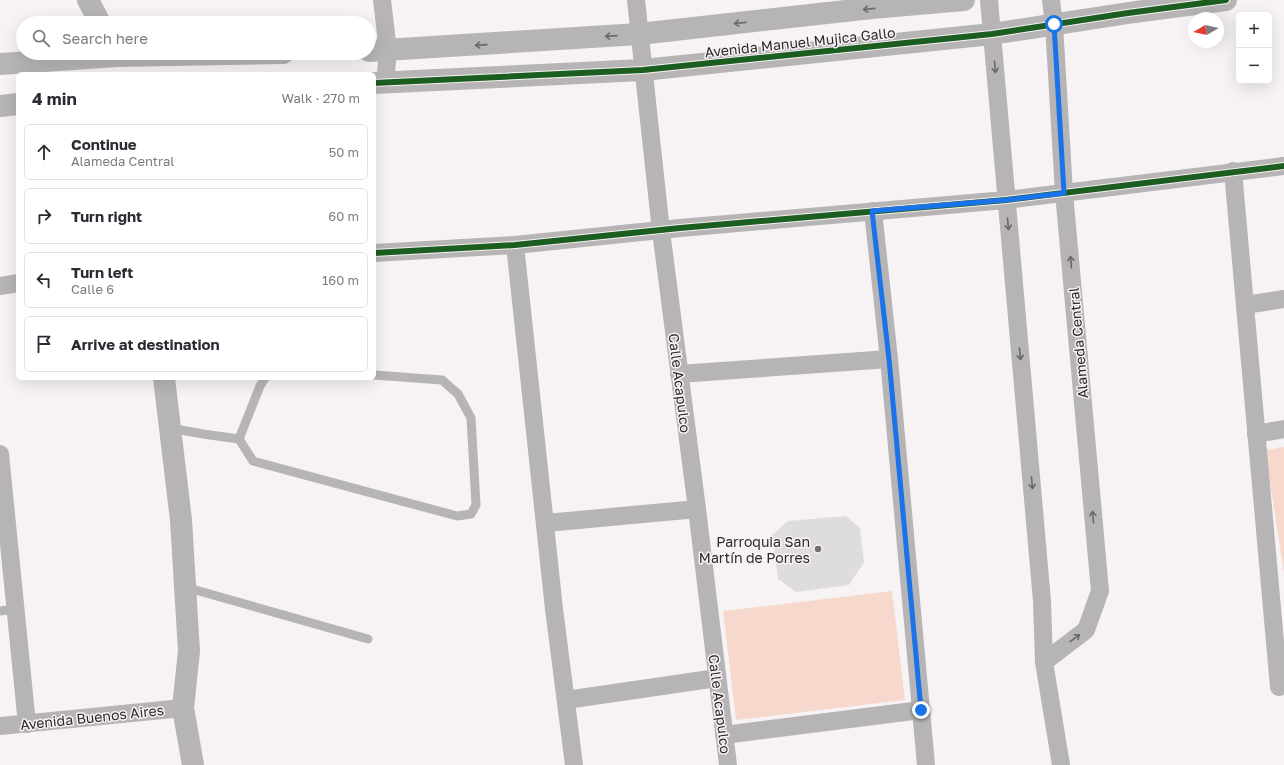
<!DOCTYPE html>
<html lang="en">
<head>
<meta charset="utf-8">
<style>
  :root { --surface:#fff; --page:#f2f2f3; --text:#2b2b33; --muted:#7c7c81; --line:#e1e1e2 }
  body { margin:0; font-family:"Golos Text",sans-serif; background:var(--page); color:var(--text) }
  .controls { position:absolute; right:12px; top:12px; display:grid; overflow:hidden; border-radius:6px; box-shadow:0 4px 16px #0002 }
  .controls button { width:36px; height:36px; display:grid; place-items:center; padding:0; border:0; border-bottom:1px solid var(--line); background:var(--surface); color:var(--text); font:20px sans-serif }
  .compass { position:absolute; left:1188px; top:12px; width:36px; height:36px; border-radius:50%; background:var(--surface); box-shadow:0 4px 16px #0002; rotate:261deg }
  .stop { position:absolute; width:12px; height:12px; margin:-9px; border:3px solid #1a73e8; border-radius:50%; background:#fff }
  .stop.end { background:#1a73e8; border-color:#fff; box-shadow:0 1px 4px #0008 }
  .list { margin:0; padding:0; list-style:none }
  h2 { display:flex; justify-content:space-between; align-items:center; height:52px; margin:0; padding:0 16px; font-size:17px }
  h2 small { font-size:13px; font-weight:400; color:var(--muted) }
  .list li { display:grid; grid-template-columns:26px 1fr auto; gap:12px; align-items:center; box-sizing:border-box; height:56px; margin:0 8px 8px; padding:0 8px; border:1px solid var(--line); border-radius:6px }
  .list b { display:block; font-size:15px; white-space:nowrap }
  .list p { margin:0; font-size:13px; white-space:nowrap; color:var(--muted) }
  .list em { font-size:13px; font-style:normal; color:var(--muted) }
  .icon { flex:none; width:22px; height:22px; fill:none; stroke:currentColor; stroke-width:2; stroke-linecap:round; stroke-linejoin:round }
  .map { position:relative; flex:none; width:1284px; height:765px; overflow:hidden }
  .search { position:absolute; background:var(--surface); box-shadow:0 4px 16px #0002; left:16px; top:16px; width:360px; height:44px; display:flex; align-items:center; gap:10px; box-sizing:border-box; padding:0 14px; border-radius:22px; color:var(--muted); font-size:15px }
  .panel { position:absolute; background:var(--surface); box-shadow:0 4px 16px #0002; left:16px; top:72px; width:360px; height:308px; border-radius:6px }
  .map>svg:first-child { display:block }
  .green { fill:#f6d9cc }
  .building { fill:#dfdcdd }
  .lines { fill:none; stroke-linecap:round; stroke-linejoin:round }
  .service { stroke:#b6b4b5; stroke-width:9 }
  .minor { stroke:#b6b4b5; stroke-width:18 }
  .tertiary { stroke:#b6b4b5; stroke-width:22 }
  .cycleway-casing { stroke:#f9f1f5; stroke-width:8 }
  .cycleway { stroke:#1b5e20; stroke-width:6 }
  .oneway { stroke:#6a6869 }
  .route { stroke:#1a73e8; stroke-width:5 }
  .poi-dot { fill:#737072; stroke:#f9f1f5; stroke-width:1.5 }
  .labels { text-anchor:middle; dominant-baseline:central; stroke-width:3; stroke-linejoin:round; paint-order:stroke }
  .street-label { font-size:14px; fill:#2c292b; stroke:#f9f1f5 }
  .poi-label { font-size:14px; fill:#2c292b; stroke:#f9f1f5; text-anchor:end }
</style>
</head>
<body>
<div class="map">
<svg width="1284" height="765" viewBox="0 0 1284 765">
  <rect width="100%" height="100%" fill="#f7f3f5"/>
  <!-- green -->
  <g class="green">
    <path d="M1284 447V573L1265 450Z"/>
    <path d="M892 591 905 700 736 720 723 611Z"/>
  </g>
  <!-- building -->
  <path class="building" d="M846 516 860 528 864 562 849 585 796 592 778 579 772 535 788 521Z"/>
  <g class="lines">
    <!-- service -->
    <g class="service">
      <path d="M170 428 203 434 239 439 253 461 457 516 471 514 476 505 471 418 458 394 442 380 374 375"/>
      <path d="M239 439 260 386 265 378"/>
      <path d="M185 587 368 639"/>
      <path d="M0 611 15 609"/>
    </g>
    <!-- minor -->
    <g class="minor">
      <path d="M382 0 388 51 385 83"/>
      <path d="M636 0 661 231 697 509 728 765"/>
      <path d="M989 0 1042 601 1044 662 1061 765"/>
      <path d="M1233 171 1279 687"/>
      <path d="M873 211 889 359 926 765"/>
      <path d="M515 245 554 609 574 765"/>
      <path d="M374 253 515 245 680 228 1006 200 1284 166"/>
      <path d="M0 286 18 283"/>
      <path d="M1245 305 1284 299"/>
      <path d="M679 374 889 359"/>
      <path d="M1256 434 1284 429"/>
      <path d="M0 454 27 724"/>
      <path d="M546 523 697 509"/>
      <path d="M1044 662 1086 630 1100 591 1064 193 1054 24 1051 0"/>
      <path d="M566 700 717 678"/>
      <path d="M0 726 183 708"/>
      <path d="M724 735 921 710"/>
    </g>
    <!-- tertiary -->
    <g class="tertiary">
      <path d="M88 0 100 23"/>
      <path d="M369 51 639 34 872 8 964 0"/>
      <path d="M0 64 117 56 283 53"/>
      <path d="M374 83 643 70 992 34 1128 13 1226 0"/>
      <path d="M0 106 18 104"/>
      <path d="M164 378 181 520 189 651 183 708 193 765"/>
    </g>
    <!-- cycleway casing -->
    <g class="cycleway-casing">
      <g id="cycleway">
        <path d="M374 83 643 70 992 34 1128 13 1226 0"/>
        <path d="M374 253 515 245 680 228 1006 200 1284 166"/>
      </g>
    </g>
    <!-- cycleway -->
    <use href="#cycleway" class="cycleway"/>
  </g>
  <!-- one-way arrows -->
  <defs><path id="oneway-shaft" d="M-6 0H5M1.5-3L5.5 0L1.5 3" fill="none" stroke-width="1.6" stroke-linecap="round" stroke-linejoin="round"/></defs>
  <g class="oneway">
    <use href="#oneway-shaft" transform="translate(869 9) rotate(174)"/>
    <use href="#oneway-shaft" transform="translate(740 23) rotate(174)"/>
    <use href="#oneway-shaft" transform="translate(611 36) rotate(176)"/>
    <use href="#oneway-shaft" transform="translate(481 45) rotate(176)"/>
    <use href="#oneway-shaft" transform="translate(995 67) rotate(85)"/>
    <use href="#oneway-shaft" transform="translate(1008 224) rotate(85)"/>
    <use href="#oneway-shaft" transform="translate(1071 262) rotate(-95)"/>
    <use href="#oneway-shaft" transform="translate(1020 354) rotate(85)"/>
    <use href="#oneway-shaft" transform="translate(1032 483) rotate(85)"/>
    <use href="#oneway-shaft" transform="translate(1093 517) rotate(-95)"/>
    <use href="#oneway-shaft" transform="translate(1075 638) rotate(-37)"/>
  </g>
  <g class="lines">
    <!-- route -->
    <path class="route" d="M921 710 889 359 872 211 1006 200 1064 193 1054 24"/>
  </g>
  <!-- markers -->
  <circle class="poi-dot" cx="818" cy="549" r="4"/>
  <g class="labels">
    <!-- street labels -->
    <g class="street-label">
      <text transform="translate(800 42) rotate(-6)">Avenida Manuel Mujica Gallo</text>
      <text transform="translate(1078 343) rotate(-95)">Alameda Central</text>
      <text transform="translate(680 383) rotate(83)">Calle Acapulco</text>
      <text transform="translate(720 704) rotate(83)">Calle Acapulco</text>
      <text transform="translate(92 717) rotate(-6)">Avenida Buenos Aires</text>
    </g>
    <!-- poi labels -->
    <g class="poi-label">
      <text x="810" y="541">Parroquia San<tspan x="810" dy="16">Martín de Porres</tspan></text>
    </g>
  </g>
</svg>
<div class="controls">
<button>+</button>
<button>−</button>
</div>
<svg class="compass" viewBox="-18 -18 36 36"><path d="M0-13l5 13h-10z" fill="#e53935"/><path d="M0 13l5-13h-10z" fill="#7c7c81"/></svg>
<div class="stop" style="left:1054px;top:24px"></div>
<div class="stop end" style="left:921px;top:710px"></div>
<div class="search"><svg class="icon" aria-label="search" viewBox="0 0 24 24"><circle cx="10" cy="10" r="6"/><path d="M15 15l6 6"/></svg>Search here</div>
<section class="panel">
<h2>4 min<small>Walk · 270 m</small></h2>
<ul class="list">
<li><svg class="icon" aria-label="ahead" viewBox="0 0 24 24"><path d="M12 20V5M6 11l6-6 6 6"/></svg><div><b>Continue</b><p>Alameda Central</p></div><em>50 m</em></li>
<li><svg class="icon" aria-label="right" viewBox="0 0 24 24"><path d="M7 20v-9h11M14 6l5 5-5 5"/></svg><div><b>Turn right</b></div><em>60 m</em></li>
<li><svg class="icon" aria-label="left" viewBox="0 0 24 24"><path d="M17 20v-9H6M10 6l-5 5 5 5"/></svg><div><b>Turn left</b><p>Calle 6</p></div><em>160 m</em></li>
<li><svg class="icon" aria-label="arrive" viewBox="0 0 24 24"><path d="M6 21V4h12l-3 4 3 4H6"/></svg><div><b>Arrive at destination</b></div></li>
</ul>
</section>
</div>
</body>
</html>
